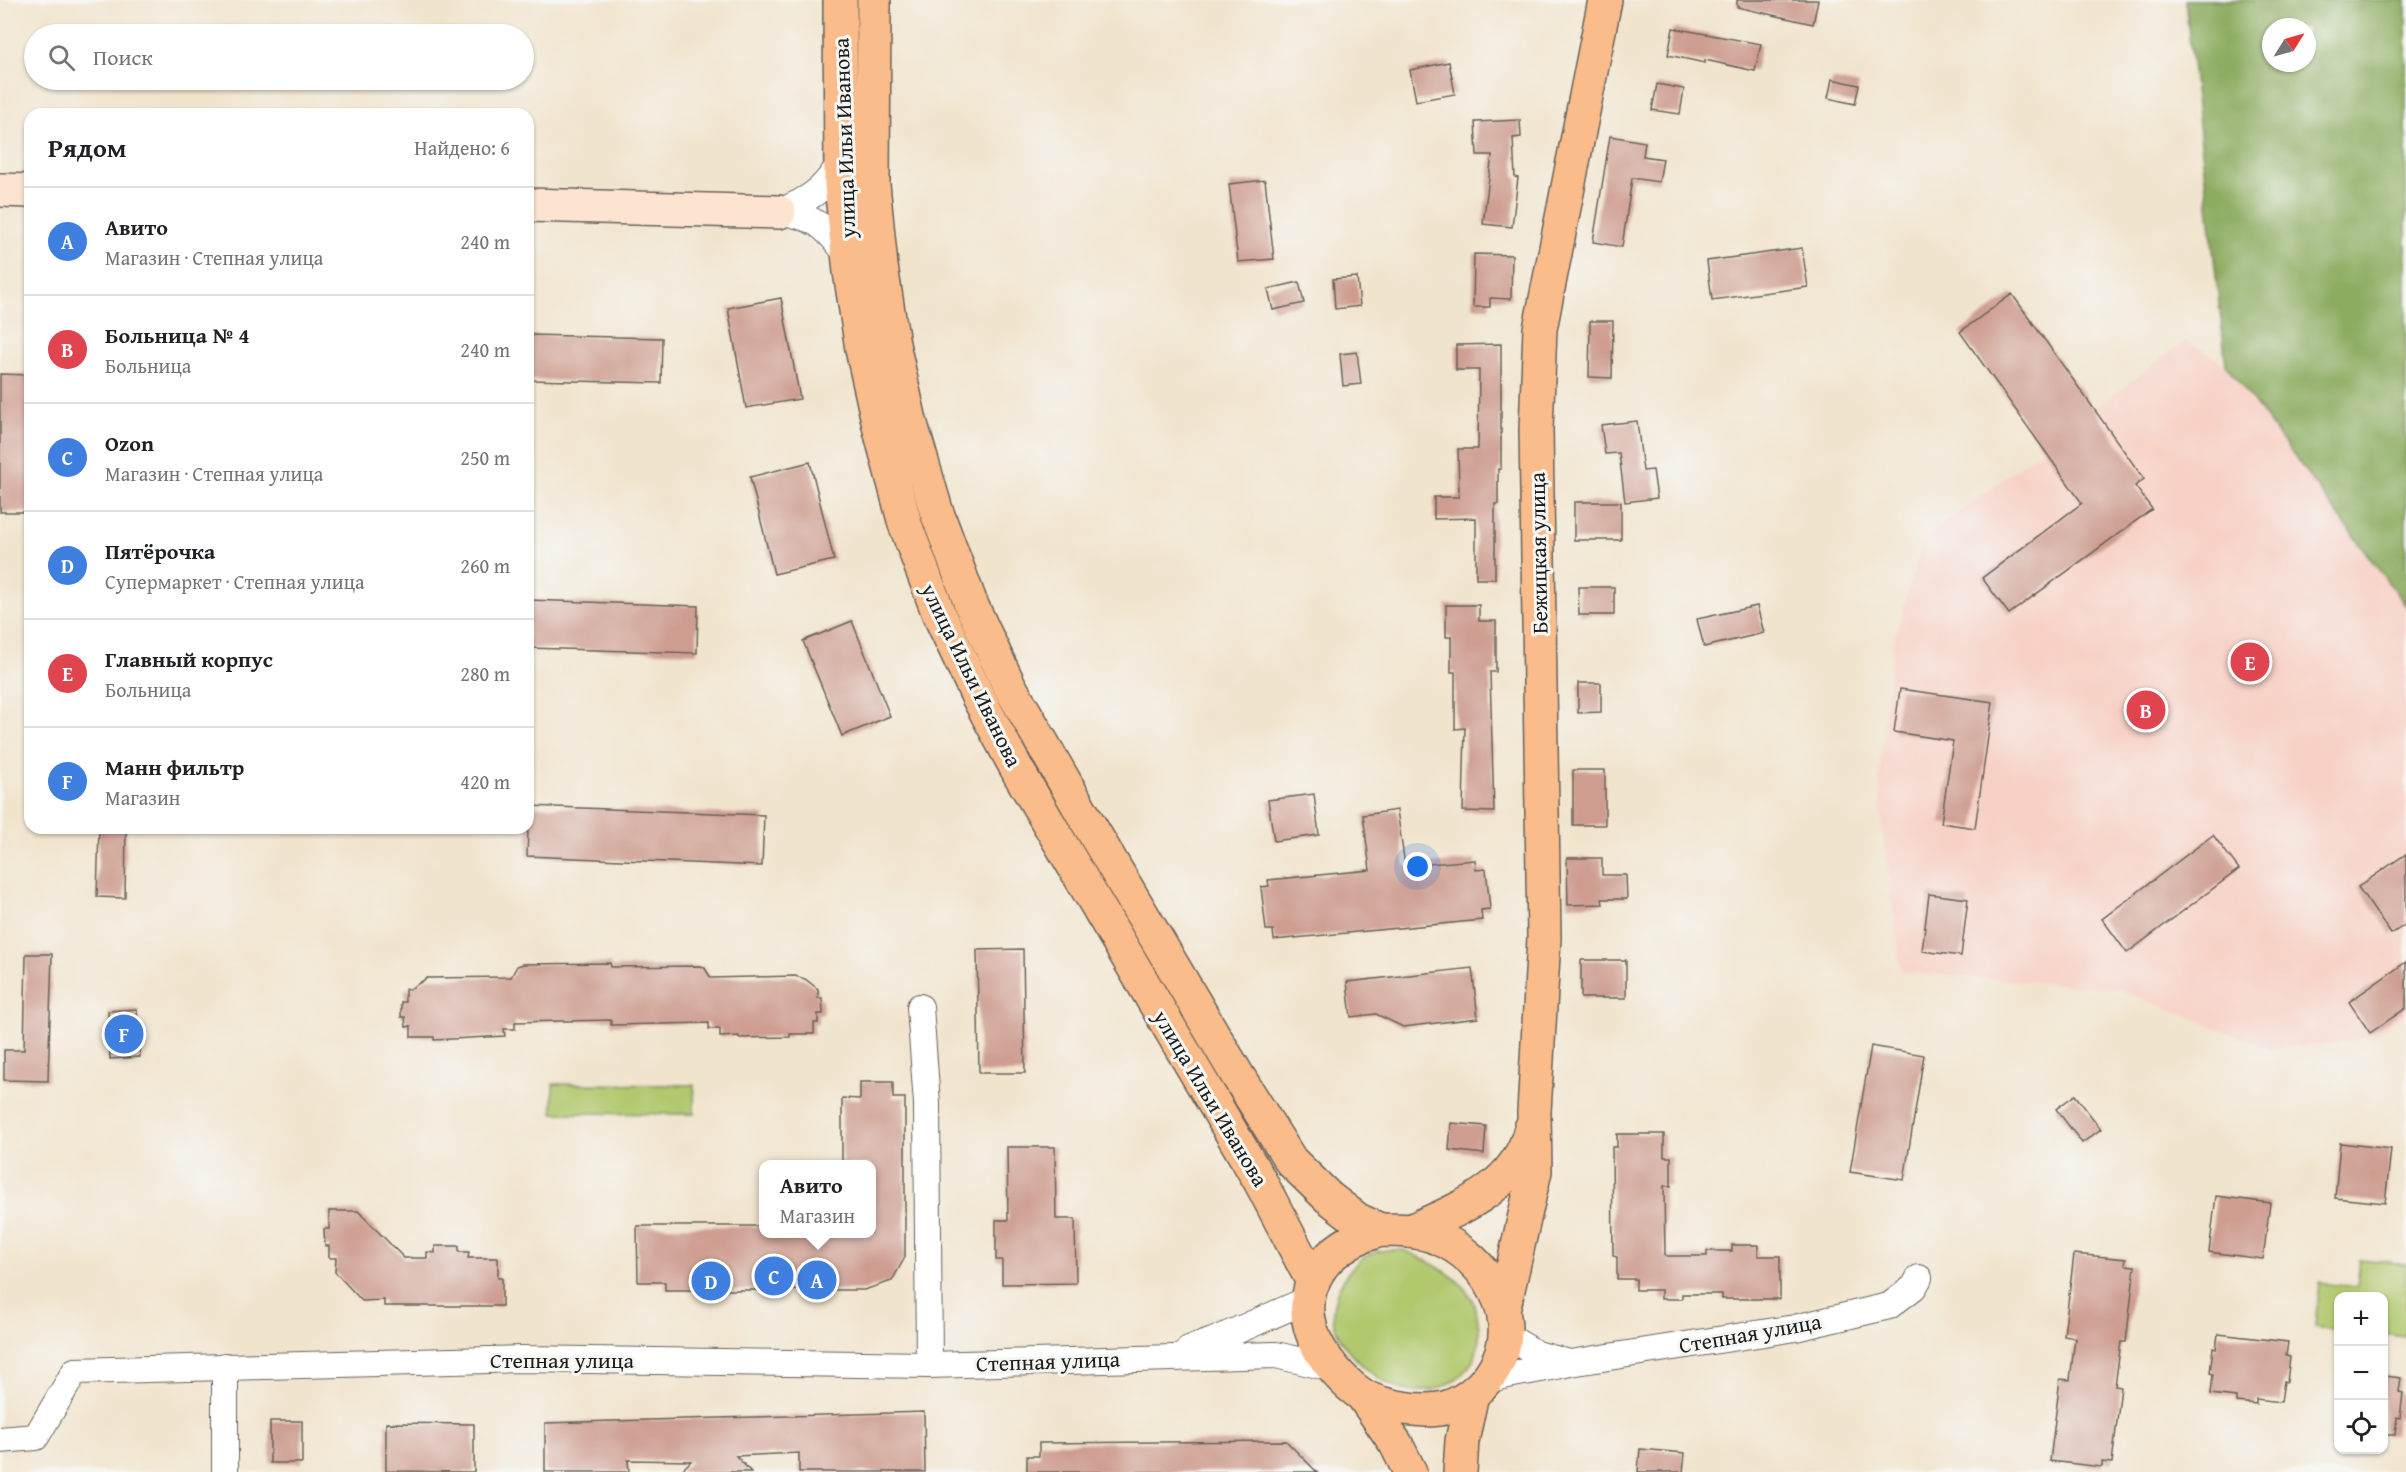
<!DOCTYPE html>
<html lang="ru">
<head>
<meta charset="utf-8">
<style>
  :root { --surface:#fff; --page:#f2f2f2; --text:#202124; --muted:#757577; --line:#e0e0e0; --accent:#2563eb }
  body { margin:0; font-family:"Gentium Book Plus",serif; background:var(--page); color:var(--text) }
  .controls { position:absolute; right:18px; bottom:18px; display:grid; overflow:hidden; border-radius:12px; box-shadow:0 2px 4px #0004 }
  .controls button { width:54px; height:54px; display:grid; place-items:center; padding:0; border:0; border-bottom:2px solid var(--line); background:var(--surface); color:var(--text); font:30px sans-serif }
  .compass { position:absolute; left:2262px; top:18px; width:54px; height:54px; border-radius:50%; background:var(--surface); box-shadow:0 2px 4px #0004; rotate:53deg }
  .you { position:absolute; left:1418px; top:867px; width:21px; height:21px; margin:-15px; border:4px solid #fff; border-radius:50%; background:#1a73e8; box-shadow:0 0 0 9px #1a73e833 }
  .badge { display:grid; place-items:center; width:39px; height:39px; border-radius:50%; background:var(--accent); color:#fff; font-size:20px; font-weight:700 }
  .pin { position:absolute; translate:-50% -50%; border:3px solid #fff; box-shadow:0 2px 6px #0006 }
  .popup { position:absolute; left:759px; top:1160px; width:117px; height:78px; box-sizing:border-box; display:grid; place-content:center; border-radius:12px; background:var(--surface); filter:drop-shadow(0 2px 4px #0005); font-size:20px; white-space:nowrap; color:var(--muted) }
  .popup b { font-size:22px; color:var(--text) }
  .popup::after { content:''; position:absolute; left:50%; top:100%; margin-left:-12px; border:12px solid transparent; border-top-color:var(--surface) }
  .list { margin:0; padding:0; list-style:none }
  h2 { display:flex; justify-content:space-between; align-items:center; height:78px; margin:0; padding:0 24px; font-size:26px }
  h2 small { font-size:20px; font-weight:400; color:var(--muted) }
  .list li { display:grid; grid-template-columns:39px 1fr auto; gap:18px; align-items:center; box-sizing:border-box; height:108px; padding:0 24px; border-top:2px solid var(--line) }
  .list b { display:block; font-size:22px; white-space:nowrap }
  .list p { margin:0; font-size:20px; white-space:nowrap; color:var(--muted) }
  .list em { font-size:20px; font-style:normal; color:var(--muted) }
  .icon { flex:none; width:33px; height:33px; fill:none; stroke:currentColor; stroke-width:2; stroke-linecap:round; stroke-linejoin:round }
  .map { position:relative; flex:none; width:2406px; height:1472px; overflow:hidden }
  .search { position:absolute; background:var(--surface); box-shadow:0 2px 4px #0004; left:24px; top:24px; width:510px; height:66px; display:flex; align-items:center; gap:15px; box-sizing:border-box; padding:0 21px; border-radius:33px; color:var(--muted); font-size:22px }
  .panel { position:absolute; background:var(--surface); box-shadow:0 2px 4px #0004; left:24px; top:108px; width:510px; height:726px; border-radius:18px }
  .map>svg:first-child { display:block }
  .built { fill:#f7d1c6 }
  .green { fill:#b1c86d; stroke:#667244; stroke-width:1.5 }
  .forest { fill:#8cac60; stroke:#54643e; stroke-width:1.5; fill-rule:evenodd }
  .building { fill:#ce9d90 }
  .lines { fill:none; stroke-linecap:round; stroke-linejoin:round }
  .street-casing { stroke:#67625a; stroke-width:28 }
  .secondary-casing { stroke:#67625a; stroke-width:36 }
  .primary-casing { stroke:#67625a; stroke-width:36 }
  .street { stroke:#fff; stroke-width:26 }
  .secondary { stroke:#fde4d1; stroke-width:33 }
  .primary { stroke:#fabc8b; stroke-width:33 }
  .labels { text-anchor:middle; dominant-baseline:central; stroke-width:6; stroke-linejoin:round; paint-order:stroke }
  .street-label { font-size:22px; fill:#1c1c1c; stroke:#f6f6f2 }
</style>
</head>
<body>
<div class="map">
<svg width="2406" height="1472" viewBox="0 0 2406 1472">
  <rect width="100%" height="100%" fill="#f6f6f2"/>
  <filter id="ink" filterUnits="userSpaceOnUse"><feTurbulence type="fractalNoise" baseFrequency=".0167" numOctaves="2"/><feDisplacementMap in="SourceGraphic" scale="12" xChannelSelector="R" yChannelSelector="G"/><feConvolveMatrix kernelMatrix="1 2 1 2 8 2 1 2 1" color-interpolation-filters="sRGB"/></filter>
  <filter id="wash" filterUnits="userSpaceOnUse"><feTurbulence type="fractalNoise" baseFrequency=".008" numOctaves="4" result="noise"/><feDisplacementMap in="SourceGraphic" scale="24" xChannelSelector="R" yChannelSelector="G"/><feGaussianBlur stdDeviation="1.35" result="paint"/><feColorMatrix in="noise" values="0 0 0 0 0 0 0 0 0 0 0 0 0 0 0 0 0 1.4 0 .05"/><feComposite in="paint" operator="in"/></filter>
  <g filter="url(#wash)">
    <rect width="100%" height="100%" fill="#f1e4cd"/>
    <!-- built -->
    <path class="built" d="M2186 340 2226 365 2406 606V1013L2375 1034 2352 1041 2270 1049 2116 988 1901 972 1883 835 1879 778 1893 642 1923 540Z"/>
    <!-- green -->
    <g class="green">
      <path d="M553 1084 694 1085V1114L553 1113Z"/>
      <path d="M1404 1250C1425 1260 1446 1269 1462 1285 1478 1300 1484 1338 1474 1358 1466 1374 1450 1386 1432 1390 1426 1391 1416 1392 1410 1391 1380 1387 1333 1346 1333 1315 1333 1289 1353 1255 1381 1251 1388 1249 1397 1250 1404 1250Z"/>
      <path d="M2360 1259 2406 1264V1337L2384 1334V1296H2338V1330L2315 1327 2319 1283 2357 1287Z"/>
    </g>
    <!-- forest -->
    <path class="forest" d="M2185 0H2406V606L2226 365ZM2271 27H2307V63H2271Z"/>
    <g id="blocks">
      <!-- building -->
      <g class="building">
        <path d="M1737 0H1818L1813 24 1737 7Z"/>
        <path d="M1673 28 1761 44 1755 71 1705 60V63L1668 55Z"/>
        <path d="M1449 62 1455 94 1416 101 1410 70Z"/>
        <path d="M1832 79 1859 85 1855 104 1828 98Z"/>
        <path d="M1657 84 1684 89 1680 114 1652 110Z"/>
        <path d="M1520 120 1521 137 1513 138 1515 177 1518 178 1512 227 1483 224 1492 155H1477L1475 122Z"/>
        <path d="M1610 136 1645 142 1643 156 1663 159 1659 182 1632 178 1622 247 1593 242Z"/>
        <path d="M1265 180 1274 259 1238 262 1229 184Z"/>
        <path d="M1802 248 1808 287 1712 300 1707 261Z"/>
        <path d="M1474 254 1512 255 1511 299 1490 298V307H1473Z"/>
        <path d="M1357 277 1360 306 1335 309 1333 279Z"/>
        <path d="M1299 282 1304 303 1273 310 1268 289Z"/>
        <path d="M2012 294 2144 479 2135 486 2152 509 2009 614 1982 578 2082 503 1960 332Z"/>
        <path d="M781 298 800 399 746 408 728 308Z"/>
        <path d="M1590 321H1613L1612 378 1589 377Z"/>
        <path d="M528 335 662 338 661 383 528 380Z"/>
        <path d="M1501 344V469H1498V504H1495V579H1476V518L1434 519V497H1459L1458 449H1478L1479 370H1456V345Z"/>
        <path d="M1357 352 1361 384 1343 386 1340 354Z"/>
        <path d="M0 374 30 375V512H0Z"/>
        <path d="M1637 421 1643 471 1653 470 1657 498 1625 502 1619 453 1605 454 1601 425Z"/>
        <path d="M810 462 834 560 774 574 750 477Z"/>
        <rect x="1574" y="502" width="47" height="38"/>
        <path d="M1578 587H1614V615H1579Z"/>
        <path d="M528 600 698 606 697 653 528 648Z"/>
        <path d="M1446 605H1479V621H1496V672H1490L1494 812 1463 811 1465 728 1455 729V672H1451V637H1446Z"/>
        <path d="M1757 606 1764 633 1704 647 1697 619Z"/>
        <path d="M852 621 890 716 842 736 803 641Z"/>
        <path d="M1578 683H1601V712L1578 713Z"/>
        <path d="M1900 689 1993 702 1975 828 1941 823 1953 741 1894 732Z"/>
        <rect x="1573" y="770" width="32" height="55"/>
        <path d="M1314 794 1319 835 1274 841 1268 800Z"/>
        <path d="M529 806 764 815 762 866 527 856Z"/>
        <path d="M1397 810 1405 866 1475 860 1476 870 1486 869 1490 909 1481 910 1482 920 1274 940 1273 930H1266L1261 887 1269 886 1268 880 1370 870 1363 815Z"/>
        <path d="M99 828H126L125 898 97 897Z"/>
        <path d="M2213 835 2239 869 2127 953 2102 919Z"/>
        <path d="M2406 854V924L2391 934 2358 887Z"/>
        <path d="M1567 858H1602V875H1626L1627 899H1602L1603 904 1568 905Z"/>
        <path d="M1929 894 1968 899 1961 956 1922 951Z"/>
        <path d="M1023 949 1025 1073H979L977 950Z"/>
        <path d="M26 954H52L48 1081 4 1080V1050H24Z"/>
        <rect x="1581" y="960" width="45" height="38"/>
        <path d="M2406 962V1008L2370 1033 2349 1002Z"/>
        <path d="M610 963 611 967 699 966 704 967 711 978 795 976 805 979 818 989V998H822L823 1014H818V1023H814V1034H790V1037L739 1038V1036L720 1037V1029H709V1023L611 1025V1020L515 1022V1029H504L505 1036 434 1040V1037H411V1026L406 1027 405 1017H401V1002H405V989H410L427 978 511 977 517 966 523 964Z"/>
        <path d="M1472 968 1478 1018 1403 1027 1376 1014 1351 1017 1347 982Z"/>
        <path d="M137 1009 140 1057 110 1059 108 1011Z"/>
        <path d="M1871 1046 1924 1055 1904 1180 1850 1172Z"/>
        <path d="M860 1082H893V1098H905V1257L892 1281 864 1290H665V1282H638L637 1226H763V1233H871V1164H842V1098L860 1099Z"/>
        <path d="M2075 1095 2101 1129 2082 1143 2056 1109Z"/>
        <path d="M1451 1123 1486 1126 1484 1154 1449 1150Z"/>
        <path d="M1617 1134H1664V1157H1671V1186H1664L1665 1256H1707V1251H1732V1245H1758V1256H1780V1299H1722V1294H1682V1299H1661V1290H1636V1279H1617V1257L1613 1256 1612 1147H1617Z"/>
        <path d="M2340 1143 2391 1149 2385 1203 2335 1198Z"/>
        <path d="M1007 1147H1055L1056 1219H1075L1076 1283 1002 1284V1260H996V1220H1008Z"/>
        <path d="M2216 1196 2270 1203 2263 1259 2209 1252Z"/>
        <path d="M329 1211H358L404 1258H427V1252L435 1253V1246H459V1252H469L468 1258H498V1278H502V1306H384V1300L362 1301 335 1272 336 1258H329V1246H325L324 1229H329Z"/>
        <path d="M2074 1254 2126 1259 2125 1265 2135 1266 2126 1342H2121L2115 1386 2121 1387 2112 1463 2102 1462V1467L2050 1461 2060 1379 2070 1380 2075 1338 2064 1336Z"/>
        <path d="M2218 1334 2288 1342 2286 1356 2290 1357 2287 1382 2284 1381 2281 1402 2256 1399V1404L2236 1402V1397L2211 1394 2213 1374 2210 1373 2213 1348 2216 1349Z"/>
        <path d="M2384 1376 2401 1378 2399 1392 2403 1393 2400 1418 2397 1417 2395 1435H2384Z"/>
        <path d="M924 1412 925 1472H799V1453L736 1456 751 1472H680L691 1461 628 1460 629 1472H545V1423Z"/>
        <rect x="270" y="1421" width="32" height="42"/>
        <path d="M386 1423 474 1424V1472L386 1471Z"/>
        <path d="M1286 1441 1317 1472H1027V1456H1039V1443Z"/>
        <path d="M1640 1449 1685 1453 1683 1472H1638Z"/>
      </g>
    </g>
  </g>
  <g filter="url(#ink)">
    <use href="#blocks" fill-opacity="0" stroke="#67625a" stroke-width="1.5"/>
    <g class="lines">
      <!-- street casing -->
      <g class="street-casing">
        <g id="street">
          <path d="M779 212C814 215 827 228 848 256"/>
          <path d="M779 212C809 200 824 190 841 162"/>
          <path d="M920 1007 927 1104 929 1365"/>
          <path d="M1505 1335 1537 1354 1566 1362"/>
          <path d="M1189 1349 1213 1341 1307 1300"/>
          <path d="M225 1366V1472"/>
          <path d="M1488 1380C1515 1372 1542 1370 1570 1363L1795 1328 1889 1306 1914 1287 1919 1278"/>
          <path d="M0 1440 36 1437 75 1371 522 1359 929 1365 1276 1355 1331 1368"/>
        </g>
      </g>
      <!-- secondary casing -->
      <g class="secondary-casing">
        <g id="secondary">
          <path d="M0 190 30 191"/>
          <path d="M528 205 779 212"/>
        </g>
      </g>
      <!-- primary casing -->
      <g class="primary-casing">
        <g id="primary">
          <path d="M840 0 841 185 850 272 862 349 880 430 905 524 938 612 979 699 1019 773 1260 1181 1313 1282"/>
          <path d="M874 0 873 184 881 266 893 344 910 421 936 510 971 604 1009 685 1087 821 1236 1073 1291 1161 1328 1197 1358 1220 1380 1230"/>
          <path d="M1380 1230C1399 1230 1419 1230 1438 1238 1486 1258 1524 1317 1495 1367 1485 1385 1468 1400 1448 1407 1426 1414 1383 1407 1364 1396 1346 1385 1331 1367 1320 1350 1296 1308 1308 1266 1350 1242 1359 1236 1370 1234 1380 1230Z"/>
          <path d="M1410 1231C1460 1209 1518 1187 1531 1128"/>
          <path d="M1504 1307 1535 1171 1534 1112 1544 938 1536 429 1540 329 1605 0"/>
          <path d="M1363 1396 1396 1444 1410 1472"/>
          <path d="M1460 1472 1462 1441 1472 1394"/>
        </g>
      </g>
      <!-- street -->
      <use href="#street" class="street"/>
      <!-- secondary -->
      <use href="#secondary" class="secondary"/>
      <!-- primary -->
      <use href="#primary" class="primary"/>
    </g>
  </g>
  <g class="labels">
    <!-- street labels -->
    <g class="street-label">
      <text transform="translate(844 138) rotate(-92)">улица Ильи Иванова</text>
      <text transform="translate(1538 553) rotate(-91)">Бежицкая улица</text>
      <text transform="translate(972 675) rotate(64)">улица Ильи Иванова</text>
      <text transform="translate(1211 1098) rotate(59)">улица Ильи Иванова</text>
      <text transform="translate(1750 1333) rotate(-10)">Степная улица</text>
      <text x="562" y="1360">Степная улица</text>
      <text transform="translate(1048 1361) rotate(-2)">Степная улица</text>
    </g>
  </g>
</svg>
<div class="controls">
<button>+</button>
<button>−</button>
<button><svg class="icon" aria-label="locate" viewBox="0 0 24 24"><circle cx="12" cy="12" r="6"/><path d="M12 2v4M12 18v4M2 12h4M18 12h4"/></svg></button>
</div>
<svg class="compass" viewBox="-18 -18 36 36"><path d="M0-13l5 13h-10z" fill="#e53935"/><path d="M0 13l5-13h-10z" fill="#757577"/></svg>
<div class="you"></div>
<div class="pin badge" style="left:817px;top:1280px;background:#3f7fe0">A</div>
<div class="popup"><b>Авито</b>Магазин</div>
<div class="pin badge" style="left:2146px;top:710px;background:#e0444e">B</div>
<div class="pin badge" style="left:774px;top:1276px;background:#3f7fe0">C</div>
<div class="pin badge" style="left:711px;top:1281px;background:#3f7fe0">D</div>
<div class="pin badge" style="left:2250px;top:662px;background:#e0444e">E</div>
<div class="pin badge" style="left:124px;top:1034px;background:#3f7fe0">F</div>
<div class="search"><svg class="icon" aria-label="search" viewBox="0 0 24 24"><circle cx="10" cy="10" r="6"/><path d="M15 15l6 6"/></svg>Поиск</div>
<section class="panel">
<h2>Рядом<small>Найдено: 6</small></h2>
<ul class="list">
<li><span class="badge" style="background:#3f7fe0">A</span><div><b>Авито</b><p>Магазин · Степная улица</p></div><em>240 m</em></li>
<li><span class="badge" style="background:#e0444e">B</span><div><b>Больница № 4</b><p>Больница</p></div><em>240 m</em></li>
<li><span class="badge" style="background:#3f7fe0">C</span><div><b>Ozon</b><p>Магазин · Степная улица</p></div><em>250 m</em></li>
<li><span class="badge" style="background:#3f7fe0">D</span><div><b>Пятёрочка</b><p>Супермаркет · Степная улица</p></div><em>260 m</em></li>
<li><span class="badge" style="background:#e0444e">E</span><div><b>Главный корпус</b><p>Больница</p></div><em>280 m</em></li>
<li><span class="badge" style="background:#3f7fe0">F</span><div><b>Манн фильтр</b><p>Магазин</p></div><em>420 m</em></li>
</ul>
</section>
</div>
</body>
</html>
